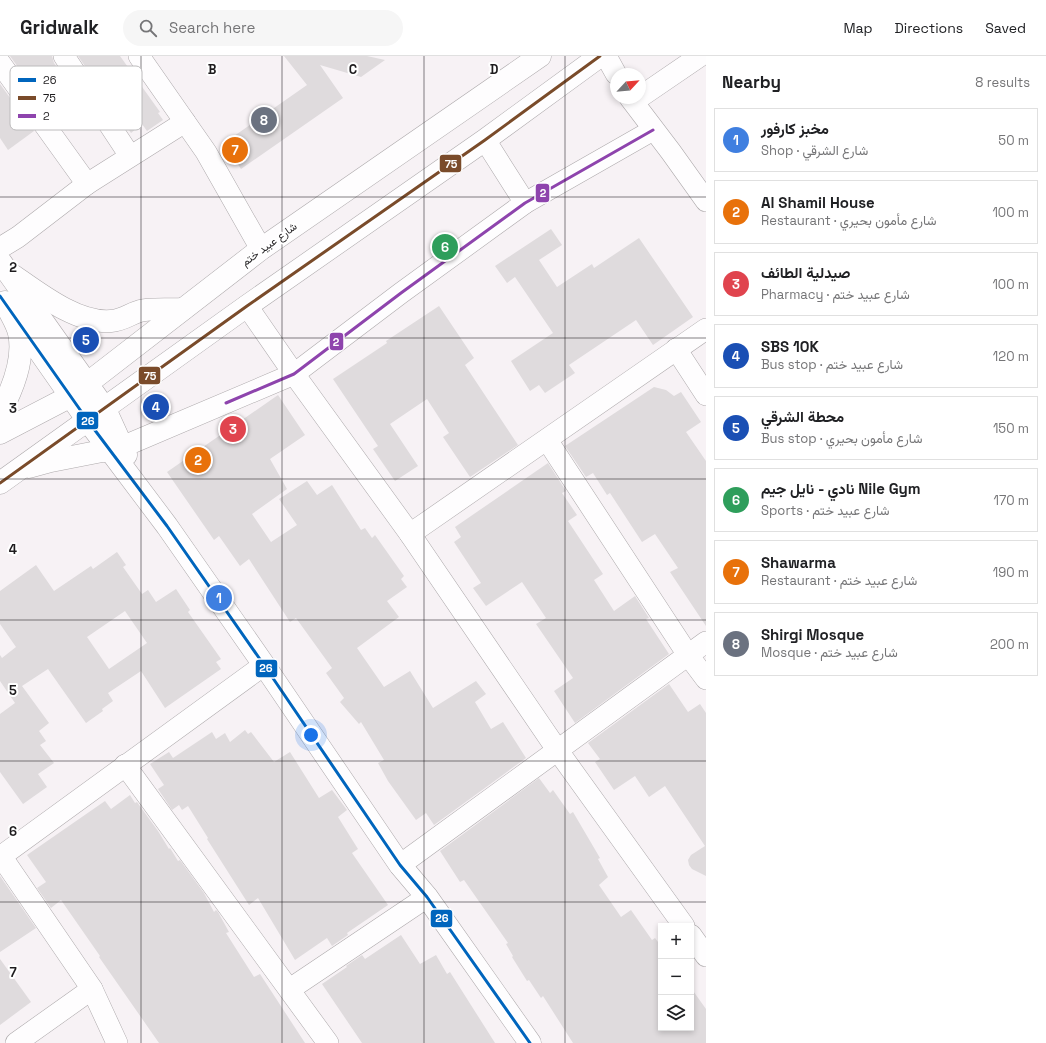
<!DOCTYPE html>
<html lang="en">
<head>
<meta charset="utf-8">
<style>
  :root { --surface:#fff; --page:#f6f6f6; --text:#202124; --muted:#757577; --line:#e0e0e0; --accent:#b45309 }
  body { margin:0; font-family:"Space Grotesk",Vazirmatn,sans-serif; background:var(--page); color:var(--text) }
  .controls { position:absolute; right:12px; bottom:12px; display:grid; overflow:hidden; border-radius:0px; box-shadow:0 2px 6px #0003 }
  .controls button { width:36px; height:36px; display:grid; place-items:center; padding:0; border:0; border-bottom:1px solid var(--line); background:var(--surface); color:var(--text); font:20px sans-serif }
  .compass { position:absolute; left:610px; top:12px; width:36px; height:36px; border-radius:50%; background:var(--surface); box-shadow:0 2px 6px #0003; rotate:64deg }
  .you { position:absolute; left:311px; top:679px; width:14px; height:14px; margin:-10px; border:3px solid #fff; border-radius:50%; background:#1a73e8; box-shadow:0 0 0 6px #1a73e833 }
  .badge { display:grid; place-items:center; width:26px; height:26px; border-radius:50%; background:var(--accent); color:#fff; font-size:13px; font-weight:700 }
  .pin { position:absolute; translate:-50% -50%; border:2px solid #fff; box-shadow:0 1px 4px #0006 }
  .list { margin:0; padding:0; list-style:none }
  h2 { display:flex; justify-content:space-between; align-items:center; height:52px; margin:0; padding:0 16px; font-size:17px }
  h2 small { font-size:13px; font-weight:400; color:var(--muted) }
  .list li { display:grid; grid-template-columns:26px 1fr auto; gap:12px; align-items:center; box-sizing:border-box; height:64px; margin:0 8px 8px; padding:0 8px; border:1px solid var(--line); border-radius:0px }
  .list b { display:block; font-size:15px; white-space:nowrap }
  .list p { margin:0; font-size:13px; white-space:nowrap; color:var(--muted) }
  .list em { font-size:13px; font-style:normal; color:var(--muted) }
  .icon { flex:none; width:22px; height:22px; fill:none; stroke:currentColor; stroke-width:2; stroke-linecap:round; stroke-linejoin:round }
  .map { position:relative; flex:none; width:706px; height:987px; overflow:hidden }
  header { display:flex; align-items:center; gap:24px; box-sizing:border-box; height:56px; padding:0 20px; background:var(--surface); border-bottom:1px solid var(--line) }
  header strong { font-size:19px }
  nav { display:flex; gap:22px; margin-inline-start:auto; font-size:14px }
  .search { width:280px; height:36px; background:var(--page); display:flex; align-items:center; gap:10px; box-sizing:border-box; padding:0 14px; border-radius:22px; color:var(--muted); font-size:15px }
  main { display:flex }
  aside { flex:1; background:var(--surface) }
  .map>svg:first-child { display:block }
  .building { fill:#dfdbdd; fill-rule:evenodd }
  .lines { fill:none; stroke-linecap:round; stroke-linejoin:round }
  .minor-casing { stroke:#ada9ab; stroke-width:22 }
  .tertiary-casing { stroke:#ada9ab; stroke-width:23 }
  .primary-casing { stroke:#ada9ab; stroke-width:23 }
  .minor { stroke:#fefdfe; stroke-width:21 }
  .tertiary { stroke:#fefdfe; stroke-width:22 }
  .primary { stroke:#fefdfe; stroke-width:22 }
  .bus-1-casing { stroke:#fff; stroke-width:6 }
  .bus-2-casing { stroke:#fff; stroke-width:6 }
  .bus-3-casing { stroke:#fff; stroke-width:6 }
  .bus-1 { stroke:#0065bd; stroke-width:3 }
  .bus-2 { stroke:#7a4b2a; stroke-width:3 }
  .bus-3 { stroke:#8e44ad; stroke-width:3 }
  .grid { fill:none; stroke:#1e1c1e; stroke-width:1; stroke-opacity:0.55 }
  .labels { text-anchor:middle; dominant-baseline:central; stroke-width:4; stroke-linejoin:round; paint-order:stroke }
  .street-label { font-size:11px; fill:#1e1c1e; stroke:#fff }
  .key { fill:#fff; stroke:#bcbbbc; stroke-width:1 }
  .key-label { font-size:11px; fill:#1e1c1e }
  .grid-label { font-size:13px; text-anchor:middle; font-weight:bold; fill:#1e1c1e; stroke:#fff; stroke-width:4; stroke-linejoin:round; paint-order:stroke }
  .line-badge { stroke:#fff; stroke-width:1.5 }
  .badge-label { font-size:11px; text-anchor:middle; font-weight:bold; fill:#fff }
</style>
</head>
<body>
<header>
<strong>Gridwalk</strong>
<div class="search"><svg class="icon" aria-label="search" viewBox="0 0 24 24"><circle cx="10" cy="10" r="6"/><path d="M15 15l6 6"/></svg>Search here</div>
<nav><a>Map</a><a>Directions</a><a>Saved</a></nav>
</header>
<main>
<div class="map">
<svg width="706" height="987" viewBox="0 0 706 987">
  <rect width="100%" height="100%" fill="#f7f2f5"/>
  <!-- building -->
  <g class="building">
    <path d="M10 0H52L54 7 76 40 51 57Z"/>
    <path d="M78 0H120L160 56 158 57 163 64 147 75 142 68 131 77Z"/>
    <path d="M284 0H367L385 4 361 21 320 9 343 42 241 113 224 87 307 29Z"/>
    <path d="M0 28 34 75 8 94 0 82Z"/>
    <path d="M551 173 562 189 539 204 557 231 592 208 594 212 639 182 693 261 653 289 636 264 569 309 575 317 545 337 539 329 530 335 511 305 553 277 515 221 507 227 495 210Z"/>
    <path d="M439 250 474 302 465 309 518 389 470 421 443 381 449 377 427 343 390 368 418 410 395 425 373 393 378 390 333 323 387 287 386 285Z"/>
    <path d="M654 331 666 334 674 340 681 336 701 366 686 376 706 405V570L670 516 678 512 655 478 642 486 610 437 607 439 593 417 586 421 565 390Z"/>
    <path d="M278 339 305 379 270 403 287 433 252 458 271 486 297 469 279 443 307 425 317 439 332 429 361 474 365 472 372 482 375 479 404 520 401 523 407 531 387 545 399 561 357 592 384 631 410 615 433 652 476 625 486 638 475 646 491 673 503 666 526 702 434 769 426 757 416 764 388 725 378 707 384 704 361 666 359 668 340 646 344 642 326 617 332 612 296 562 290 566 249 503 240 510 219 480 214 484 167 416Z"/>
    <path d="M548 407 566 435 562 437 577 459 568 465 603 518 594 524 614 555 635 540 649 562 646 563 669 598 575 667 554 635 573 622 536 568 546 562 522 526 486 550 473 532 481 527 454 486 461 481 455 471Z"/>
    <path d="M117 496 126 509 123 511 142 538 148 534 156 546 176 533 190 554 188 556 221 603 216 606 221 613 165 652 141 615 108 637 113 645 102 653 103 655 86 667 48 613 22 630 49 667 39 675 46 685 40 689 54 707 38 718 47 731 23 748 0 716V658L15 647 0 625V599L2 602 16 591 0 568V535L36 509 54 535 91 510 93 513ZM125 555 147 587 109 613 87 581Z"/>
    <path d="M669 628 688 656 700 648 706 657V820L692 813 689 809 688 804 691 799 705 790 665 730 649 741 635 720 614 734 595 706 600 703 588 687Z"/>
    <path d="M245 674 248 678 251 676 274 706 290 696 319 742 332 734 347 754 338 761 358 793 352 797 388 849 347 877 348 879 332 890 327 882 295 904 258 842 249 849 207 783 208 782 188 750 182 754 179 749 172 754 158 733 164 729 150 708 169 696 173 702 212 676 216 683 225 677 230 686Z"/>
    <path d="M539 722 550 737 553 734 570 758 573 756 600 802 598 803 608 821 599 829 621 861 631 854 652 884 655 882 661 890V972H691V932L706 953V987H573L543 940 541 942 529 924 527 925 512 901 513 900 506 888 508 887 464 824 460 826 440 795Z"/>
    <path d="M130 739 135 747 137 746 158 775 169 793 170 792 178 805 180 804 204 837 214 856 216 854 218 856 229 876 226 877 254 921 260 918 305 987H159L99 901 100 900 61 844 51 852 37 832 46 826 27 799 105 745 111 753Z"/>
    <path d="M0 820 36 872 0 896Z"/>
    <path d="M401 879 420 908 436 899 447 918 450 916 495 987H362L322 928 347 911 346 910 362 899 365 903Z"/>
    <path d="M0 903 31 946 0 969Z"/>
  </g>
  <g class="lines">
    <!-- minor casing -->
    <g class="minor-casing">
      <g id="minor">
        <path d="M64 0 130 100"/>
        <path d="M139 0 206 96 261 193"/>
        <path d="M606 0 616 18"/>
        <path d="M0 7 87 128"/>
        <path d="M640 41 700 0"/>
        <path d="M630 42 671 96 706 145"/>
        <path d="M485 84 525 147"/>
        <path d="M0 192 18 181 87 128 185 66"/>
        <path d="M247 250 294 318 410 478 558 695 684 870"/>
        <path d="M676 293 706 339"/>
        <path d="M547 384 688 599 706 623"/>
        <path d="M122 391 294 318 401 237 525 147 653 74"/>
        <path d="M410 478 706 273"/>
        <path d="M125 709 328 987"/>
        <path d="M1 800 92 933 117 987"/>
        <path d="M0 801 264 609"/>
        <path d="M400 809 706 586"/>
        <path d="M691 879 706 900"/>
        <path d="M290 933 427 841"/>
        <path d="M16 987 92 933"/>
      </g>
    </g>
    <!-- tertiary casing -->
    <g class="tertiary-casing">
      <g id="tertiary">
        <path d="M0 205 105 353 126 399"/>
        <path d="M14 259 88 365 167 470 264 609 400 809 427 841 530 987"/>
      </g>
    </g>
    <!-- primary casing -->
    <g class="primary-casing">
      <g id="primary">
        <path d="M8 216C36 235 76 268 111 265 124 264 129 258 140 255 150 252 172 254 183 253"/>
        <path d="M0 357C12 334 25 304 19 277 17 267 9 256 5 246"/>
        <path d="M0 377 71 340 261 193 540 0"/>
        <path d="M29 411 51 405 102 395H112"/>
        <path d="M0 427 247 250 485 84 600 0"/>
      </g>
    </g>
    <!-- minor -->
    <use href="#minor" class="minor"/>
    <!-- tertiary -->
    <use href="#tertiary" class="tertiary"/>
    <!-- primary -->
    <use href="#primary" class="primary"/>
    <!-- bus-1 casing -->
    <g class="bus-1-casing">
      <path id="bus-1" d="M0 240 88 365 167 470 264 609 400 809 427 841 530 987"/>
    </g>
    <!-- bus-2 casing -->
    <g class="bus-2-casing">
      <path id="bus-2" d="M0 427 247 250 485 84 600 0"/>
    </g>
    <!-- bus-3 casing -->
    <g class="bus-3-casing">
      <path id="bus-3" d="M226 347 294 318 401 237 525 147 653 74"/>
    </g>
    <!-- bus-1 -->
    <use href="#bus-1" class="bus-1"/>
    <!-- bus-2 -->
    <use href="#bus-2" class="bus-2"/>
    <!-- bus-3 -->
    <use href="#bus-3" class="bus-3"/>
  </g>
  <!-- grid -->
  <path class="grid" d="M141 0V987M282 0V987M424 0V987M565 0V987M0 141H706M0 282H706M0 423H706M0 564H706M0 705H706M0 846H706"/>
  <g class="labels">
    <!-- street labels -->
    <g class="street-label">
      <text transform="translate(269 188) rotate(-36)">شارع عبيد ختم</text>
    </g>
  </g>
  <!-- legend -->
  <rect x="10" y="10" width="132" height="64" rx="6" class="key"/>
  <rect x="18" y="22" width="18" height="4" fill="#0065bd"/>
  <rect x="18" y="40" width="18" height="4" fill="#7a4b2a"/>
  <rect x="18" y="58" width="18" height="4" fill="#8e44ad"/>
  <g class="key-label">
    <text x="43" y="28">26</text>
    <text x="43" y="46">75</text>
    <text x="43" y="64">2</text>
  </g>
  <g class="grid-label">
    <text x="212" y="18">B</text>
    <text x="353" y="18">C</text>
    <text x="494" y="18">D</text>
    <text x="13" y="216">2</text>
    <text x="13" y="357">3</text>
    <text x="13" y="498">4</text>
    <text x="13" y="639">5</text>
    <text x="13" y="780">6</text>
    <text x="13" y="921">7</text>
  </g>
  <g class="line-badge">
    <rect x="439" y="98" width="23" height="19" rx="4" fill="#7a4b2a"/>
    <rect x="535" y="127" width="15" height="20" rx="4" fill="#8e44ad"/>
    <rect x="329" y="276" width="15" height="19" rx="4" fill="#8e44ad"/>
    <rect x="138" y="310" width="23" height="19" rx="4" fill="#7a4b2a"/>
    <rect x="76" y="355" width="23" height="19" rx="4" fill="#0065bd"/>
    <rect x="255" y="603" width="23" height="19" rx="4" fill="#0065bd"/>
    <rect x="430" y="853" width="23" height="19" rx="4" fill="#0065bd"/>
  </g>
  <g class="badge-label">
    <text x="451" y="112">75</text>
    <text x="543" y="141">2</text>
    <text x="336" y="290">2</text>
    <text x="150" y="324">75</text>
    <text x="88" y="369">26</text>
    <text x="266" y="616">26</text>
    <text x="442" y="866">26</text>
  </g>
</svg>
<div class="controls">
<button>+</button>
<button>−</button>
<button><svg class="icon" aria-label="layers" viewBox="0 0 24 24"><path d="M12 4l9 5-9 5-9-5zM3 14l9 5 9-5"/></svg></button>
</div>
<svg class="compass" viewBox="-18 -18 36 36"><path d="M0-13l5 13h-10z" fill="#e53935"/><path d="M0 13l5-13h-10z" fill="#757577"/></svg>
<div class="you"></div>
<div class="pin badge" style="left:219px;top:542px;background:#3f7fe0">1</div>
<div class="pin badge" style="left:198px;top:404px;background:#e8710a">2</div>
<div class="pin badge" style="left:233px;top:373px;background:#e0444e">3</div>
<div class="pin badge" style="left:156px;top:351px;background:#1a4fb4">4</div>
<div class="pin badge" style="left:86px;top:284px;background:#1a4fb4">5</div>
<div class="pin badge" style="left:445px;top:191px;background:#2e9e5b">6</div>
<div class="pin badge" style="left:235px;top:94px;background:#e8710a">7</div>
<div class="pin badge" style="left:264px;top:64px;background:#6b7280">8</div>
</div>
<aside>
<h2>Nearby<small>8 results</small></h2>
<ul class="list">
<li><span class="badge" style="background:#3f7fe0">1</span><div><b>مخبز كارفور</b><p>Shop · شارع الشرقي</p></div><em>50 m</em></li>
<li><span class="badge" style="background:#e8710a">2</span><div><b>Al Shamil House</b><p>Restaurant · شارع مأمون بحيري</p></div><em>100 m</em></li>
<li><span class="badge" style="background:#e0444e">3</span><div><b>صيدلية الطائف</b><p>Pharmacy · شارع عبيد ختم</p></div><em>100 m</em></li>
<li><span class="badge" style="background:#1a4fb4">4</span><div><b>SBS 10K</b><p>Bus stop · شارع عبيد ختم</p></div><em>120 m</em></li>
<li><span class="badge" style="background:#1a4fb4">5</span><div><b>محطة الشرقي</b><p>Bus stop · شارع مأمون بحيري</p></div><em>150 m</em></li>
<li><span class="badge" style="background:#2e9e5b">6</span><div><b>نادي - نايل جيم Nile Gym</b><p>Sports · شارع عبيد ختم</p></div><em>170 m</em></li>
<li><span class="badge" style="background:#e8710a">7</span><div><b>Shawarma</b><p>Restaurant · شارع عبيد ختم</p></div><em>190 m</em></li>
<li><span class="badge" style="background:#6b7280">8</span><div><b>Shirgi Mosque</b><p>Mosque · شارع عبيد ختم</p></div><em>200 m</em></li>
</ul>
</aside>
</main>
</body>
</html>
